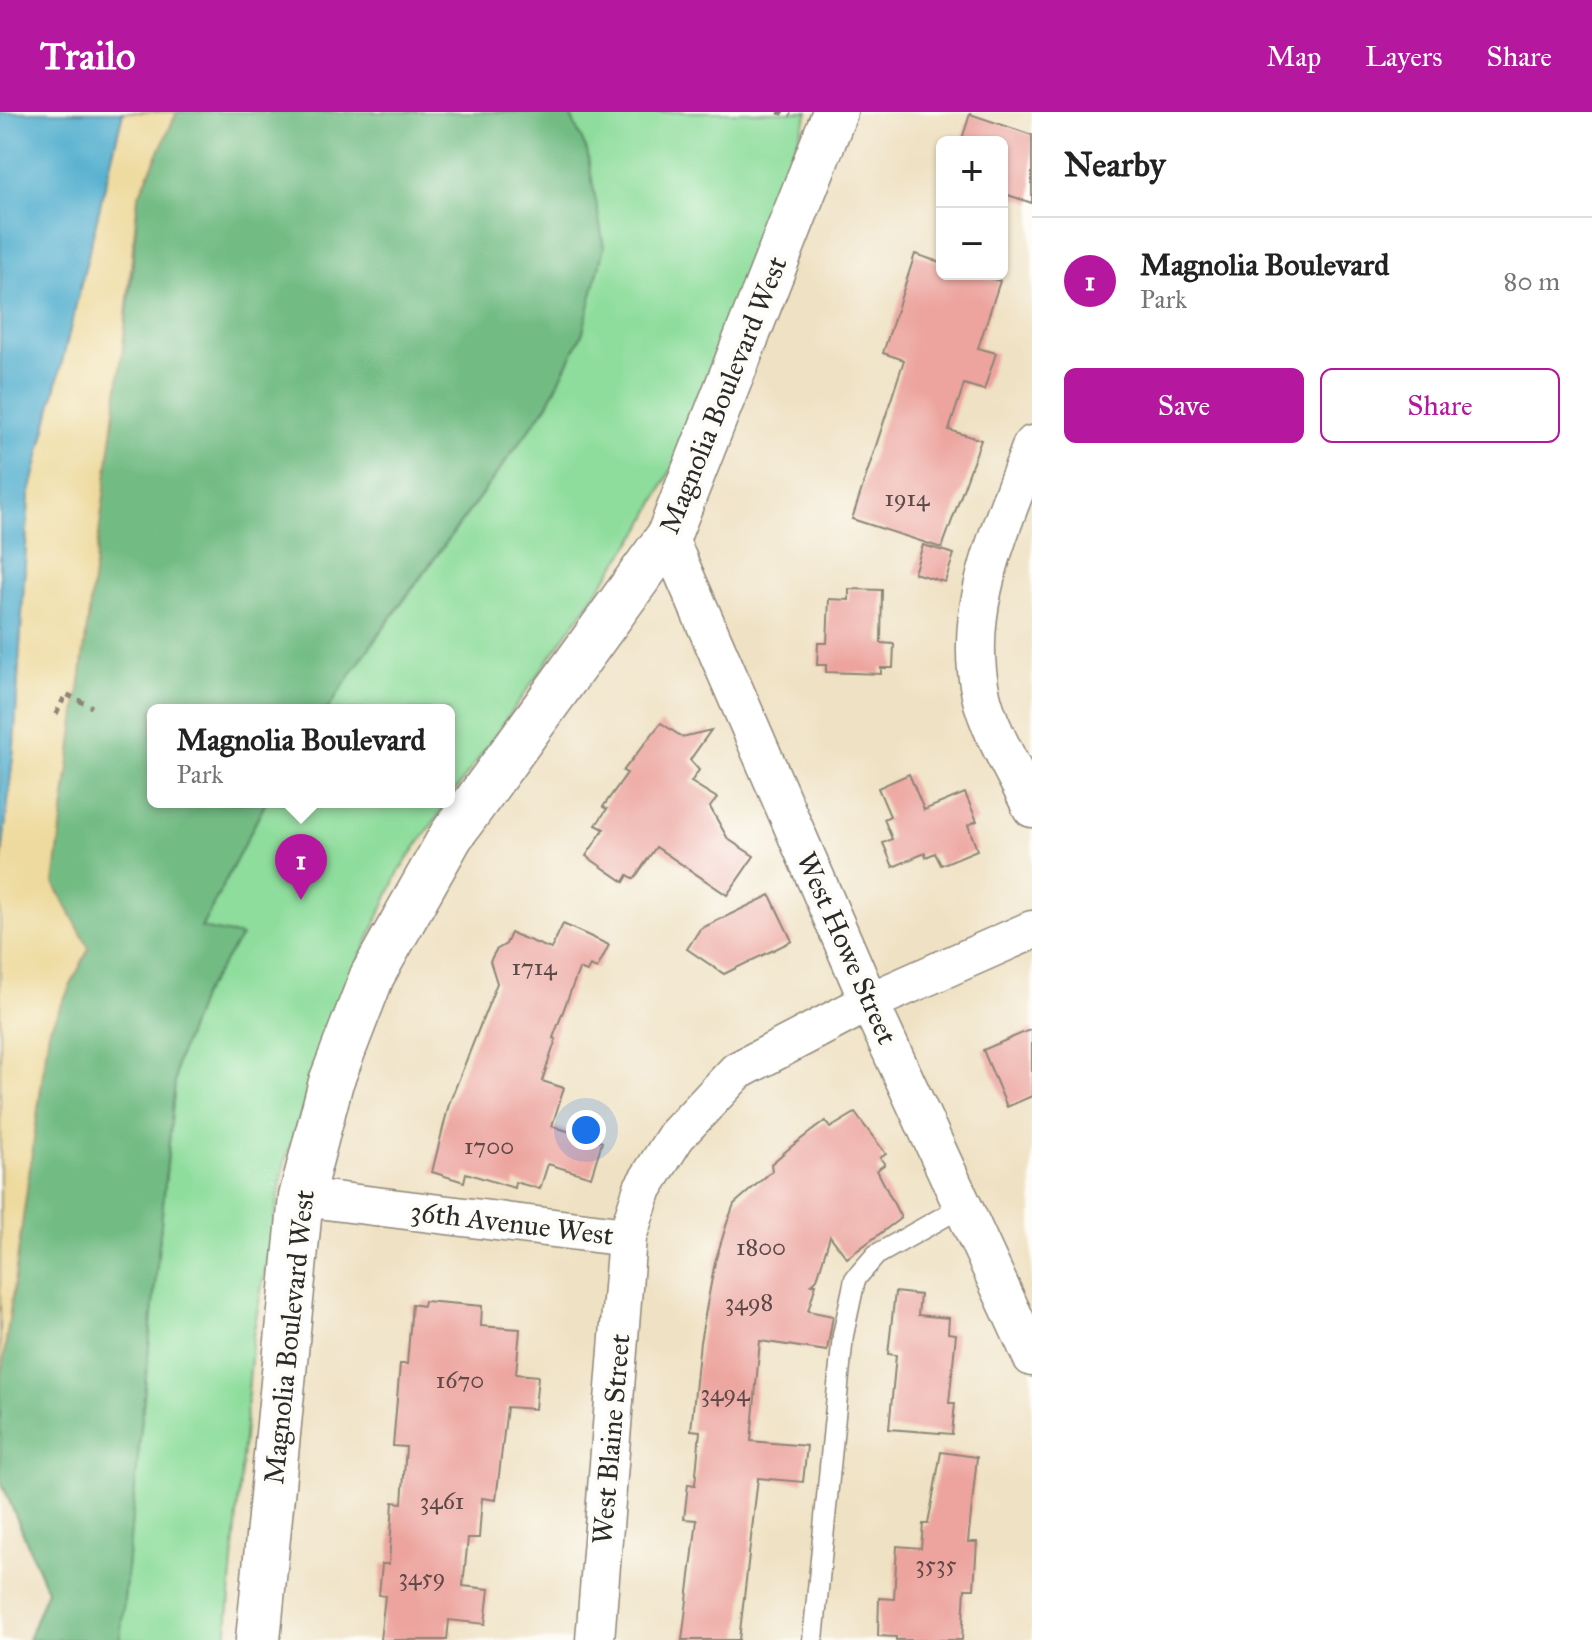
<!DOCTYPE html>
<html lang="en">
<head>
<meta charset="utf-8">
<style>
  :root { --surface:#fff; --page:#f2f2f2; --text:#222; --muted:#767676; --line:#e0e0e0; --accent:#b5179e }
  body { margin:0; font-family:"IM FELL Great Primer",serif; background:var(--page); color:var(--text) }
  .controls { position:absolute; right:24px; top:24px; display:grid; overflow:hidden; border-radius:12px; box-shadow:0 2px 6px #0004 }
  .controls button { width:72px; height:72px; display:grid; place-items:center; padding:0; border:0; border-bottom:2px solid var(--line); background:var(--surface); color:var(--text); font:40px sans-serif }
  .you { position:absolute; left:586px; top:1018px; width:28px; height:28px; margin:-20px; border:6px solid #fff; border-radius:50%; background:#1a73e8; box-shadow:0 0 0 12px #1a73e833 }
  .badge { display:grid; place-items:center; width:52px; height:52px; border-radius:50%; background:var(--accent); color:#fff; font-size:26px; font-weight:700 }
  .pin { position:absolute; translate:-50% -66px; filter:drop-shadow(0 2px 4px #0008) }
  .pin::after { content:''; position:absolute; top:42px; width:28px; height:24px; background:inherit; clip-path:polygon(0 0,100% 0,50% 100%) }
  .popup { position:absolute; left:147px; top:592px; width:308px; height:104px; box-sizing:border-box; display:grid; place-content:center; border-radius:12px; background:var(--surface); filter:drop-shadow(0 2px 6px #0005); font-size:26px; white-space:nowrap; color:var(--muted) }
  .popup b { font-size:30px; color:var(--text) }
  .popup::after { content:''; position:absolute; left:50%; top:100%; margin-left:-16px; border:16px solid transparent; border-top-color:var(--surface) }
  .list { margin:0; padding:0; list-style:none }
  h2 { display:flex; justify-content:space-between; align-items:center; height:104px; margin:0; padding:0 32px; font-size:34px }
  h2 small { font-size:26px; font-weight:400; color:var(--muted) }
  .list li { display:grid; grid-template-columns:52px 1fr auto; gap:24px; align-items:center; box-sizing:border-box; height:128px; padding:0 32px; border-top:2px solid var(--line) }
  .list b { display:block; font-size:30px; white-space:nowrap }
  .list p { margin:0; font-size:26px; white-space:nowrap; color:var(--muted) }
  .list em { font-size:26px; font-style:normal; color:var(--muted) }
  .actions { display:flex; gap:16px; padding:24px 32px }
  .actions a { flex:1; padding:18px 0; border:2px solid var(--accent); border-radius:12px; text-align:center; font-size:28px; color:var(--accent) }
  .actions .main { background:var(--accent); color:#fff }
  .map { position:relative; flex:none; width:1032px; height:1528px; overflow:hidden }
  header { display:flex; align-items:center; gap:48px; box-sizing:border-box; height:112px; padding:0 40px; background:var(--accent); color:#fff }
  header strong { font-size:38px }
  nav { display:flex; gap:44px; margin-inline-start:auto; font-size:28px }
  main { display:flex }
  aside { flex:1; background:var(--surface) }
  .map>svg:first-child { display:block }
  .green { fill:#8edd9c; stroke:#5c8464; stroke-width:2 }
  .forest { fill:#72bc84; stroke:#4e7458; stroke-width:2 }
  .sand { fill:#eeda9e; stroke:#8c8264; stroke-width:2 }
  .water { fill:#50adce; stroke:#3e6c7c; stroke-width:2 }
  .building { fill:#eda49f }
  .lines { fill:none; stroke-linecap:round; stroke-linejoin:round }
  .lane-casing { stroke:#8d8677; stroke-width:23 }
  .street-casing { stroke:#8d8677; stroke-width:41 }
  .secondary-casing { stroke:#8d8677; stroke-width:47 }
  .path { stroke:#8d8677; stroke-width:5; stroke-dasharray:6 6; stroke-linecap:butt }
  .lane { stroke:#fff; stroke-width:20 }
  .street { stroke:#fff; stroke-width:38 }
  .secondary { stroke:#fff; stroke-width:44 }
  .labels { text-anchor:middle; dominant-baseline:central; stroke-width:8; stroke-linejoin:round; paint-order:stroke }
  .number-label { font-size:24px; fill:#5c4948 }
  .street-label { font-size:28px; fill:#2b2b2b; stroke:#fdfcf7 }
</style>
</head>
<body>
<header>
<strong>Trailo</strong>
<nav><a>Map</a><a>Layers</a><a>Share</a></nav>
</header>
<main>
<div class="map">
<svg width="1032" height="1528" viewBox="0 0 1032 1528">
  <rect width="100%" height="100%" fill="#fdfcf7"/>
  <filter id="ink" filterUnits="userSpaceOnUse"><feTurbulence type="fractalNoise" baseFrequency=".0125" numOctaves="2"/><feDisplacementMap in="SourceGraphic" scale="16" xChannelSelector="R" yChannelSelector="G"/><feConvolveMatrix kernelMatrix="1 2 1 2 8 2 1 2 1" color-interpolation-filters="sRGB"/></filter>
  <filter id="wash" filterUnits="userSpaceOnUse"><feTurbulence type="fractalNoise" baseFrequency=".006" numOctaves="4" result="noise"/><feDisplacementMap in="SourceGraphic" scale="32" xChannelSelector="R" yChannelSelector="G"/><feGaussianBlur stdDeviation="1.8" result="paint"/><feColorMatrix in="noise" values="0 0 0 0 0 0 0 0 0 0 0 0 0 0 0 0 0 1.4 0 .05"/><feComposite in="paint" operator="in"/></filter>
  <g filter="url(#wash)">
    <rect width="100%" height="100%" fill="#efe1c3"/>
    <!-- green -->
    <g class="green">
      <path d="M569 0H808L687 326 643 414 449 688V598H324L548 292 583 220 587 39Z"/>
      <path d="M266 690H448L399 759 332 909 285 1049 253 1223 226 1528H120L177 950 202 883 240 825 201 817Z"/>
    </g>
    <!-- forest -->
    <path class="forest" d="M177 0H569L587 39 604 135 583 220 548 292 379 521 327 598H153V690H266L201 816 241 824 202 883 177 950 120 1528H28L47 1478 0 1367V1272L49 918 89 836 54 771 132 162 138 85Z"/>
    <!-- sand -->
    <path class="sand" d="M123 0H177L138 85 122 244 54 771 89 836 49 918 0 1272V762L14 635 29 385Z"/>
    <!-- water -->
    <path class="water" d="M0 0H123L29 385 14 635 0 762Z"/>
    <g id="blocks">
      <!-- building -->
      <g class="building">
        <path d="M970 2 1032 23V91L1002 81V30H961Z"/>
        <path d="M915 142 942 151V162H976L1000 169 978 236 996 241 984 278 964 272 949 318 981 328 942 436 852 407 904 248 883 241Z"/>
        <path d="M923 433 954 442 945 470 914 461Z"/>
        <path d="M849 477 882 478 881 531 894 532 893 556H881V562L826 560V553H817L818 531H827L829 487 849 488Z"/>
        <path d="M661 611 682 625 711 618 690 648 699 658 691 670 717 686 710 695 728 727 754 744 727 783 656 735 634 767 628 763 624 770 586 744 604 717 596 713 607 697 603 695 627 661 623 659Z"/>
        <path d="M909 662 924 698 965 681 977 709 968 713 977 738 941 753 935 741 926 745 925 741 893 755 883 731 892 727 884 707 890 704 878 676Z"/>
        <path d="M770 783 792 829 724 862 687 837 700 817Z"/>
        <path d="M563 812 609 833 597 857 590 854 587 860 579 857 553 926 556 927 542 969 564 976 552 1014 602 1030 591 1065 548 1052 540 1077 515 1070 514 1076 466 1061 464 1070 432 1060 449 992 497 871 490 849 496 838 506 832 511 821 551 837Z"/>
        <path d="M1032 917V984L1007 995 983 938Z"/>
        <path d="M855 1001 886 1042 880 1046 885 1052 877 1058 901 1106 847 1146 830 1124 817 1167 812 1172H816L808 1199 833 1204 827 1239 760 1229 751 1329 807 1334 803 1370 758 1366 739 1528H682L697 1408 684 1407 688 1372 695 1373 700 1319 691 1318 700 1230 715 1150 727 1111 734 1092 772 1059 771 1052 792 1034 825 1009 830 1016Z"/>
        <path d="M895 1180 920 1183 918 1203 949 1206 948 1221 956 1222 949 1291H955L952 1322 889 1317 896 1243 888 1242Z"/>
        <path d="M424 1189 482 1194 481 1214 520 1217 516 1262 538 1264 535 1297 507 1295 496 1388 482 1386 479 1426H468L463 1474 489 1477 485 1512 449 1508 447 1528H380L385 1484 379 1483 382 1452H389L393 1390 402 1391 406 1335 393 1334 400 1252H407L412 1192 423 1194Z"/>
        <path d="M941 1340 977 1345 968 1430H977L974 1477H965L962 1528H896V1525L878 1524 879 1486 894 1487 897 1434 921 1436 923 1412H928Z"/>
      </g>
    </g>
  </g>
  <g filter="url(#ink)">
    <use href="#blocks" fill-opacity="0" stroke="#8d8677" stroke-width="2"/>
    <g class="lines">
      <!-- lane casing -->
      <g class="lane-casing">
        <path id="lane" d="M813 1528 843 1223 855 1167 876 1143 963 1094"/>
      </g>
      <!-- street casing -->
      <g class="street-casing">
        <g id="street">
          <path d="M1032 333C1003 414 961 495 981 583 988 616 1017 664 1032 696"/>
          <path d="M668 425 869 890 1032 1245"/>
          <path d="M301 1085 627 1125"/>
          <path d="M595 1528 627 1125 643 1076 676 1024 737 959 869 890 1032 818"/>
        </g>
      </g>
      <!-- secondary casing -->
      <g class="secondary-casing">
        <path id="secondary" d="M258 1528 301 1085 331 970 372 864 451 724 668 425 835 0"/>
      </g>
      <!-- path -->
      <g class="path">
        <path d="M778 0 791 3"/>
        <path d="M56 602 66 582 92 595"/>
      </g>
      <!-- lane -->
      <use href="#lane" class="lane"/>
      <!-- street -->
      <use href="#street" class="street"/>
      <!-- secondary -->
      <use href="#secondary" class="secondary"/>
    </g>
  </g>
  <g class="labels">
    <!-- number labels -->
    <g class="number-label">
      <text x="907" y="386">1914</text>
      <text x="534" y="855">1714</text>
      <text x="489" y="1034">1700</text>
      <text x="761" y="1135">1800</text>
      <text x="749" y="1190">3498</text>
      <text x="460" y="1268">1670</text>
      <text x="725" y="1281">3494</text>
      <text x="442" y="1389">3461</text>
      <text x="936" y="1452">3535</text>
      <text x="422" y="1465">3459</text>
    </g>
    <!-- street labels -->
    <g class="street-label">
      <text transform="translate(723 283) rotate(-68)">Magnolia Boulevard West</text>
      <text transform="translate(847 836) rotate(66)">West Howe Street</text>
      <text transform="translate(512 1111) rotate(7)">36th Avenue West</text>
      <text transform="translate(289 1225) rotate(-84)">Magnolia Boulevard West</text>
      <text transform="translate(611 1327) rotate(-85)">West Blaine Street</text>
    </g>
  </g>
</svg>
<div class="controls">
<button>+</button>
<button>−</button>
</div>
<div class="you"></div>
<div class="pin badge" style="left:301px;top:788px">1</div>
<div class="popup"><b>Magnolia Boulevard</b>Park</div>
</div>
<aside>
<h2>Nearby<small></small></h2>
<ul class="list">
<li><span class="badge">1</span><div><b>Magnolia Boulevard</b><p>Park</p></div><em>80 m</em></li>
</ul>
<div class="actions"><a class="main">Save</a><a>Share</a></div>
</aside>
</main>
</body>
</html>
